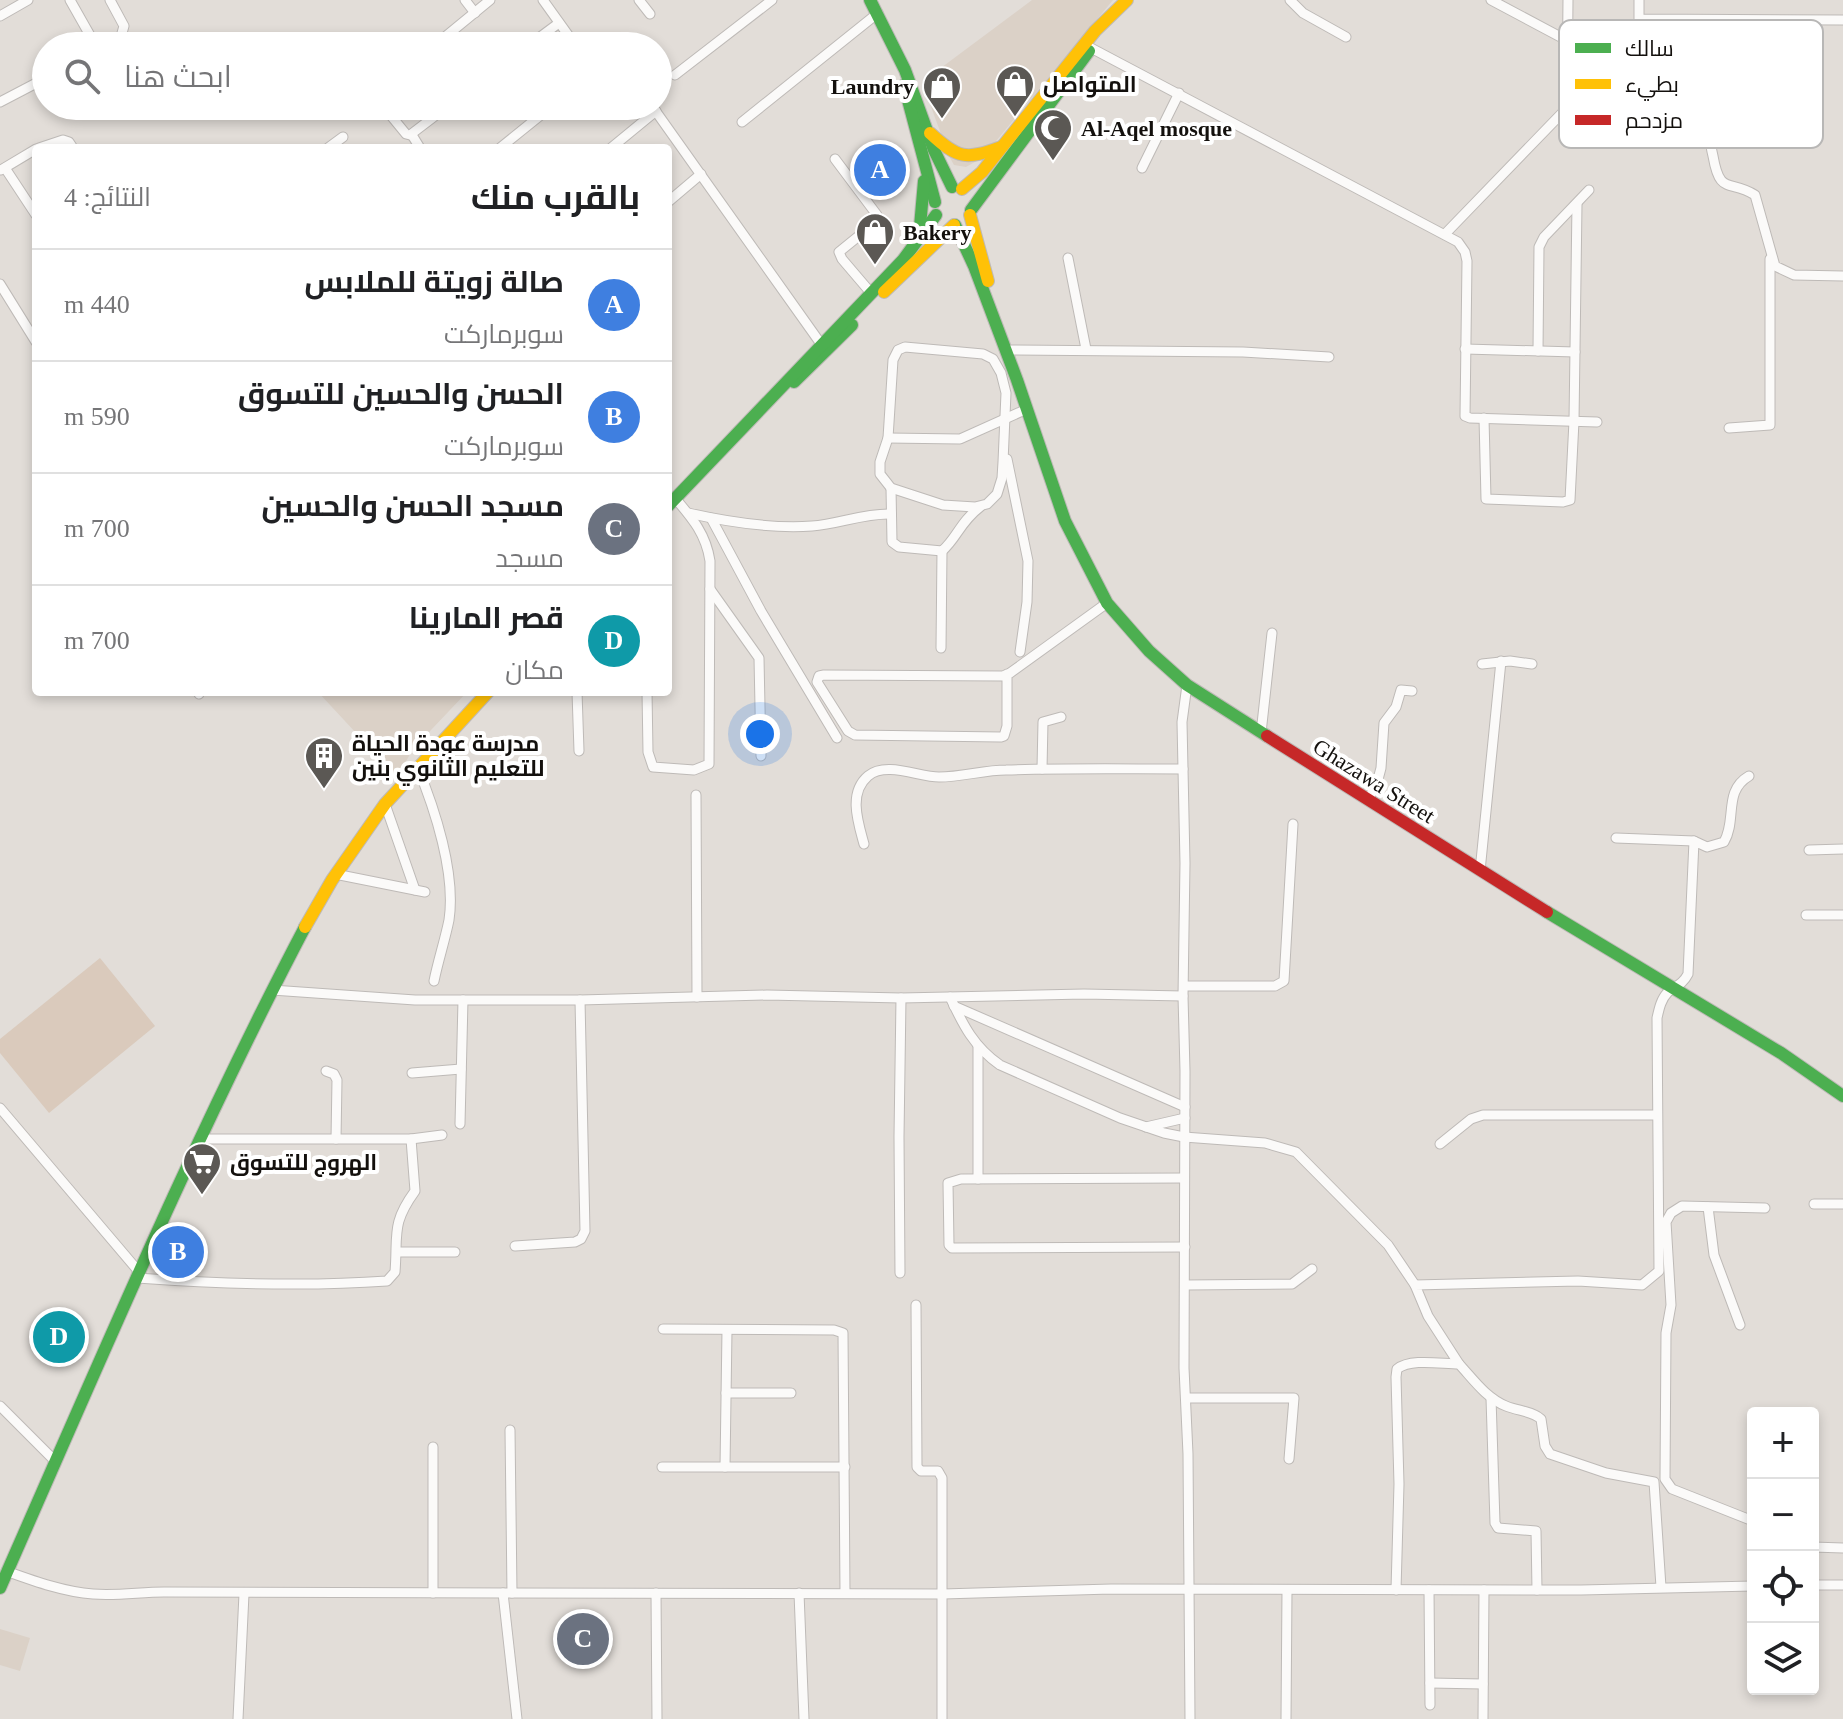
<!DOCTYPE html>
<html lang="ar">
<head>
<meta charset="utf-8">
<style>
  :root { --surface:#fff; --page:#f2f2f2; --text:#202124; --muted:#757577; --line:#e0e0e0; --accent:#d93025 }
  body { margin:0; font-family:"Times New Roman",Cairo,serif; background:var(--page); color:var(--text); direction:rtl }
  .controls { position:absolute; right:24px; bottom:24px; display:grid; overflow:hidden; border-radius:8px; box-shadow:0 4px 12px #0003 }
  .controls button { width:72px; height:72px; display:grid; place-items:center; padding:0; border:0; border-bottom:2px solid var(--line); background:var(--surface); color:var(--text); font:40px sans-serif }
  .you { position:absolute; left:760px; top:734px; width:28px; height:28px; margin:-20px; border:6px solid #fff; border-radius:50%; background:#1a73e8; box-shadow:0 0 0 12px #1a73e833 }
  .badge { display:grid; place-items:center; width:52px; height:52px; border-radius:50%; background:var(--accent); color:#fff; font-size:26px; font-weight:700 }
  .pin { position:absolute; translate:-50% -50%; border:4px solid #fff; box-shadow:0 2px 8px #0006 }
  .list { margin:0; padding:0; list-style:none }
  h2 { display:flex; justify-content:space-between; align-items:center; height:104px; margin:0; padding:0 32px; font-size:34px }
  h2 small { font-size:26px; font-weight:400; color:var(--muted) }
  .list li { display:grid; grid-template-columns:52px 1fr auto; gap:24px; align-items:center; box-sizing:border-box; height:112px; padding:0 32px; border-top:2px solid var(--line) }
  .list b { display:block; font-size:30px; white-space:nowrap }
  .list p { margin:0; font-size:26px; white-space:nowrap; color:var(--muted) }
  .list em { font-size:26px; font-style:normal; color:var(--muted) }
  .icon { flex:none; width:44px; height:44px; fill:none; stroke:currentColor; stroke-width:2; stroke-linecap:round; stroke-linejoin:round }
  .map { position:relative; flex:none; width:1843px; height:1719px; overflow:hidden; direction:ltr }
  .search { position:absolute; background:var(--surface); box-shadow:0 4px 12px #0003; left:32px; top:32px; width:640px; height:88px; display:flex; align-items:center; gap:20px; box-sizing:border-box; padding:0 28px; border-radius:44px; color:var(--muted); font-size:30px }
  .panel { position:absolute; background:var(--surface); box-shadow:0 4px 12px #0003; left:32px; top:144px; width:640px; height:552px; border-radius:8px; direction:rtl }
  .map>svg:first-child { display:block }
  .built { fill:#dbd1c7 }
  .green { fill:#dacabc }
  .lines { fill:none; stroke-linecap:round; stroke-linejoin:round }
  .street-casing { stroke:#bebab7; stroke-width:11 }
  .fast-casing { stroke:#bebab7; stroke-width:14 }
  .slow-casing { stroke:#bebab7; stroke-width:14 }
  .jam-casing { stroke:#bebab7; stroke-width:14 }
  .street { stroke:#fbfaf9; stroke-width:9 }
  .fast { stroke:#4caf50; stroke-width:12 }
  .slow { stroke:#ffc107; stroke-width:12 }
  .jam { stroke:#c62828; stroke-width:12 }
  .labels { text-anchor:middle; dominant-baseline:central; stroke-width:8; stroke-linejoin:round; paint-order:stroke }
  .poi-label { font-size:22px; font-weight:bold; fill:#13100d; stroke:#fff; text-anchor:start }
  .street-label { font-size:22px; fill:#13100d; stroke:#fff }
  .key { fill:#fff; stroke:#b8b7b6; stroke-width:2 }
  .key-label { font-size:22px; fill:#13100d }
</style>
</head>
<body>
<div class="map">
<svg width="1843" height="1719" viewBox="0 0 1843 1719">
  <rect width="100%" height="100%" fill="#e2ddd8"/>
  <!-- built -->
  <g class="built">
    <path d="M1032 0H1113L982 158 966 167 954 165 949 156 922 82Z"/>
    <path d="M318 692H467L413 749 397 777Z"/>
    <path d="M0 1629 30 1638 20 1671 0 1665Z"/>
  </g>
  <!-- green -->
  <path class="green" d="M100 958 155 1026 49 1113 0 1053V1039Z"/>
  <g class="lines">
    <!-- street casing -->
    <g class="street-casing">
      <g id="street">
        <path d="M70 0 96 46"/>
        <path d="M465 0 475 13"/>
        <path d="M543 0 576 46"/>
        <path d="M639 0 650 14"/>
        <path d="M1290 0 1303 13 1346 37"/>
        <path d="M1491 0 1568 41"/>
        <path d="M1639 0V19L1843 20"/>
        <path d="M0 16 28 0"/>
        <path d="M1795 21 1794 125 1718 128 1713 131C1709 140 1711 147 1713 156 1720 196 1729 179 1755 195L1775 266 1794 275 1843 276"/>
        <path d="M108 46 120 40 124 26 110 0"/>
        <path d="M434 46 490 0"/>
        <path d="M528 46 559 23"/>
        <path d="M1091 48 1458 242 1465 252 1467 261 1465 416 1470 418 1597 422"/>
        <path d="M1644 50C1654 95 1672 114 1710 139"/>
        <path d="M675 75 772 0"/>
        <path d="M0 102 46 78"/>
        <path d="M383 106 406 134 410 135 448 106"/>
        <path d="M652 106 821 344"/>
        <path d="M742 122 878 13"/>
        <path d="M1736 128 1738 20"/>
        <path d="M412 135 420 148"/>
        <path d="M39 148 63 140 69 142 73 148"/>
        <path d="M328 148 343 137"/>
        <path d="M500 148 552 106"/>
        <path d="M611 148 656 111"/>
        <path d="M835 159 877 215 876 222 839 252 842 259 871 293"/>
        <path d="M5 168 36 215"/>
        <path d="M1142 168 1179 93"/>
        <path d="M1 170 36 149"/>
        <path d="M668 202 701 174"/>
        <path d="M1445 234 1564 111 1567 101 1568 0"/>
        <path d="M1068 258 1086 349"/>
        <path d="M0 284 36 342"/>
        <path d="M905 347 983 354 993 359 1001 373 1006 393 1003 462 1002 478 997 494 987 504 975 507 943 505 891 488 880 474V462L888 438 893 360 898 350Z"/>
        <path d="M1465 349 1575 352"/>
        <path d="M1011 350 1243 352 1329 357"/>
        <path d="M1538 351 1539 247 1544 237 1589 190"/>
        <path d="M1484 418 1486 499 1563 502 1570 500 1574 421 1577 204"/>
        <path d="M1729 428 1770 425V259"/>
        <path d="M888 438 960 439 1027 409"/>
        <path d="M1007 459 1028 561 1027 602 1020 652"/>
        <path d="M891 488 892 542 899 547 942 551C957 538 960 522 980 507"/>
        <path d="M688 513C728 522 771 529 812 526 839 524 864 513 891 514"/>
        <path d="M711 518 761 611 837 738"/>
        <path d="M710 589 759 658 761 756"/>
        <path d="M941 648 942 551"/>
        <path d="M1482 664 1510 661 1532 664"/>
        <path d="M1007 674V726L1004 736 1001 737 855 735 848 731 817 682 819 676 824 675 1003 676 1010 673 1107 603"/>
        <path d="M1187 685 1182 722 1185 863 1183 996 1185 1071 1184 1368 1188 1454 1190 1719"/>
        <path d="M198 692 199 694"/>
        <path d="M577 692 579 751"/>
        <path d="M647 692 648 752 653 767 694 770 709 764 710 561C706 534 692 518 675 498"/>
        <path d="M1261 733 1272 633"/>
        <path d="M417 766C435 809 456 874 449 920 445 940 438 961 434 981"/>
        <path d="M1042 769 1043 722 1061 717"/>
        <path d="M696 795 697 997"/>
        <path d="M1368 800 1377 783 1381 768 1384 723 1396 707 1401 690 1412 691"/>
        <path d="M385 804 415 890"/>
        <path d="M1616 838 1694 841"/>
        <path d="M864 844C858 822 848 793 868 776 886 761 919 777 939 777 962 777 984 770 1006 770 1065 768 1124 769 1183 769"/>
        <path d="M1809 850 1843 849"/>
        <path d="M1480 871 1501 661"/>
        <path d="M335 874 425 892"/>
        <path d="M1806 915H1843"/>
        <path d="M1184 986H1275L1284 981 1293 824"/>
        <path d="M272 990 415 1000H580L767 995 901 998 1084 994 1183 996"/>
        <path d="M950 997C963 1025 974 1047 1000 1065L1120 1118 1164 1133 1184 1137 1265 1143 1296 1152 1388 1245 1415 1285"/>
        <path d="M954 1006 1185 1107"/>
        <path d="M326 1071 334 1074 337 1080 336 1139"/>
        <path d="M412 1073 461 1069"/>
        <path d="M0 1108 140 1273"/>
        <path d="M460 1124 463 1000"/>
        <path d="M1146 1127 1185 1118"/>
        <path d="M204 1139H411L442 1135"/>
        <path d="M1440 1144 1471 1119 1483 1115H1657"/>
        <path d="M1184 1178 961 1179 948 1183 949 1245 952 1248 1185 1247"/>
        <path d="M978 1179V1046"/>
        <path d="M1814 1204H1843"/>
        <path d="M1708 1207 1714 1255 1740 1325"/>
        <path d="M515 1246 575 1242 581 1239 585 1231 580 1000"/>
        <path d="M397 1252H455"/>
        <path d="M900 1273 899 1137 901 998"/>
        <path d="M137 1278C221 1284 303 1287 387 1281L395 1272C398 1234 391 1224 415 1191L411 1139"/>
        <path d="M1186 1285 1292 1284 1312 1269"/>
        <path d="M916 1305 917 1467 921 1471H938L942 1478V1719"/>
        <path d="M663 1329 834 1330 843 1333 845 1593"/>
        <path d="M1459 1364 1428 1316 1415 1285 1578 1281 1642 1285 1659 1271 1657 1018C1659 1009 1661 999 1668 992 1676 986 1683 984 1688 974L1694 841 1707 847 1724 842C1737 820 1723 791 1749 776"/>
        <path d="M726 1393H791"/>
        <path d="M1186 1398H1294L1289 1459"/>
        <path d="M1491 1398 1495 1523 1498 1528 1536 1531 1537 1590"/>
        <path d="M0 1406 56 1462"/>
        <path d="M510 1430 512 1593"/>
        <path d="M433 1447V1593"/>
        <path d="M662 1467H845"/>
        <path d="M725 1467 727 1330"/>
        <path d="M1753 1521 1672 1489 1665 1479 1666 1333 1671 1305 1666 1222 1671 1213 1682 1206 1765 1208"/>
        <path d="M1813 1547 1843 1548"/>
        <path d="M6 1571C34 1581 64 1592 93 1594 117 1596 141 1592 164 1592L943 1594 1111 1589 1581 1590 1753 1586"/>
        <path d="M1813 1585H1843"/>
        <path d="M1396 1590 1399 1484 1396 1377 1397 1369C1411 1358 1441 1364 1459 1364 1473 1379 1486 1398 1506 1406 1518 1411 1532 1411 1541 1419L1545 1446 1550 1454 1606 1473 1654 1482 1661 1587"/>
        <path d="M1429 1590 1430 1705"/>
        <path d="M503 1593 517 1719"/>
        <path d="M656 1593 657 1719"/>
        <path d="M799 1593 804 1719"/>
        <path d="M1430 1683 1483 1684"/>
        <path d="M238 1719 244 1594"/>
        <path d="M1286 1719 1287 1590"/>
        <path d="M1483 1719 1484 1590"/>
      </g>
    </g>
    <!-- fast casing -->
    <g class="fast-casing">
      <g id="fast">
        <path d="M870 0 905 70 934 150 952 187"/>
        <path d="M904 85 935 202"/>
        <path d="M971 210 1089 51"/>
        <path d="M955 225 974 266 1017 380 1065 521 1107 603 1149 651 1187 685 1267 736"/>
        <path d="M919 238 924 181"/>
        <path d="M794 382 852 325"/>
        <path d="M668 506 903 260 936 215"/>
        <path d="M1547 912 1781 1053 1843 1096"/>
        <path d="M0 1588C98 1366 192 1142 305 927"/>
      </g>
    </g>
    <!-- slow casing -->
    <g class="slow-casing">
      <g id="slow">
        <path d="M930 133C958 159 966 160 1001 147"/>
        <path d="M962 189 982 172 1095 31 1127 0"/>
        <path d="M970 215 988 281"/>
        <path d="M884 292 954 225"/>
        <path d="M305 927 332 880 385 804 488 692"/>
      </g>
    </g>
    <!-- jam casing -->
    <g class="jam-casing">
      <path id="jam" d="M1267 736 1547 912"/>
    </g>
    <!-- street -->
    <use href="#street" class="street"/>
    <!-- fast -->
    <use href="#fast" class="fast"/>
    <!-- slow -->
    <use href="#slow" class="slow"/>
    <!-- jam -->
    <use href="#jam" class="jam"/>
  </g>
  <!-- icons -->
  <defs>
    <g id="shop-pin" transform="scale(2)"><path d="M0 17L-7.5 6A9.5 9.5 0 1 1 7.5 6Z" fill="#5b5854" stroke="#fff"/><path d="M-5-2.5h2.3a2.7 3.5 0 0 1 5.4 0H5L5.5 6h-11ZM-1.5-2.5h3a1.5 2.3 0 0 0-3 0Z" fill="#fff"/></g>
    <g id="mosque-pin" transform="scale(2)"><path d="M0 17L-7.5 6A9.5 9.5 0 1 1 7.5 6Z" fill="#5b5854" stroke="#fff"/><path d="M3.5-4.9A6 6 0 1 0 3.5 4.9A5 5 0 1 1 3.5-4.9Z" fill="#fff"/></g>
    <g id="building-pin" transform="scale(2)"><path d="M0 17L-7.5 6A9.5 9.5 0 1 1 7.5 6Z" fill="#5b5854" stroke="#fff"/><path d="M-4-6H4V6H1V3H-1V6H-4ZM-2.5-4.3h1.7v1.8h-1.7ZM.8-4.3h1.7v1.8H.8ZM-2.5-1h1.7V.8h-1.7ZM.8-1h1.7V.8H.8Z" fill="#fff"/></g>
    <g id="supermarket-pin" transform="scale(2)"><path d="M0 17L-7.5 6A9.5 9.5 0 1 1 7.5 6Z" fill="#5b5854" stroke="#fff"/><path d="M-6-5.5h2.5l.6 2H6L4.5 2H-2.5L-4.4-4H-6ZM-1.5 3.2a1.3 1.3 0 1 0 .1 0ZM3 3.2a1.3 1.3 0 1 0 .1 0Z" fill="#fff"/></g>
  </defs>
  <g fill-rule="evenodd">
    <use href="#shop-pin" x="1015" y="84"/>
    <use href="#shop-pin" x="942" y="86"/>
    <use href="#mosque-pin" x="1053" y="128"/>
    <use href="#shop-pin" x="875" y="232"/>
    <use href="#building-pin" x="324" y="756"/>
    <use href="#supermarket-pin" x="202" y="1162"/>
  </g>
  <g class="labels">
    <!-- poi labels -->
    <g class="poi-label">
      <text x="1043" y="84">المتواصل</text>
      <text x="914" y="86" text-anchor="end">Laundry</text>
      <text x="1081" y="128">Al-Aqel mosque</text>
      <text x="903" y="232">Bakery</text>
      <text x="352" y="743">مدرسة عودة الحياة<tspan x="352" dy="25">للتعليم الثانوي بنين</tspan></text>
      <text x="230" y="1162">الهروج للتسوق</text>
    </g>
    <!-- street labels -->
    <g class="street-label">
      <text transform="translate(1374 781) rotate(32)">Ghazawa Street</text>
    </g>
  </g>
  <!-- legend -->
  <rect x="1559" y="20" width="264" height="128" rx="12" class="key"/>
  <rect x="1575" y="43" width="36" height="10" fill="#4caf50"/>
  <rect x="1575" y="79" width="36" height="10" fill="#ffc107"/>
  <rect x="1575" y="115" width="36" height="10" fill="#c62828"/>
  <g class="key-label">
    <text x="1625" y="56">سالك</text>
    <text x="1625" y="92">بطيء</text>
    <text x="1625" y="128">مزدحم</text>
  </g>
</svg>
<div class="controls">
<button>+</button>
<button>−</button>
<button><svg class="icon" aria-label="locate" viewBox="0 0 24 24"><circle cx="12" cy="12" r="6"/><path d="M12 2v4M12 18v4M2 12h4M18 12h4"/></svg></button>
<button><svg class="icon" aria-label="layers" viewBox="0 0 24 24"><path d="M12 4l9 5-9 5-9-5zM3 14l9 5 9-5"/></svg></button>
</div>
<div class="you"></div>
<div class="pin badge" style="left:880px;top:170px;background:#3f7fe0">A</div>
<div class="pin badge" style="left:178px;top:1252px;background:#3f7fe0">B</div>
<div class="pin badge" style="left:583px;top:1639px;background:#6b7280">C</div>
<div class="pin badge" style="left:59px;top:1337px;background:#0f9aa8">D</div>
<div class="search"><svg class="icon" aria-label="search" viewBox="0 0 24 24"><circle cx="10" cy="10" r="6"/><path d="M15 15l6 6"/></svg>ابحث هنا</div>
<section class="panel">
<h2>بالقرب منك<small>النتائج: 4</small></h2>
<ul class="list">
<li><span class="badge" style="background:#3f7fe0">A</span><div><b>صالة زويتة للملابس</b><p>سوبرماركت</p></div><em>440 m</em></li>
<li><span class="badge" style="background:#3f7fe0">B</span><div><b>الحسن والحسين للتسوق</b><p>سوبرماركت</p></div><em>590 m</em></li>
<li><span class="badge" style="background:#6b7280">C</span><div><b>مسجد الحسن والحسين</b><p>مسجد</p></div><em>700 m</em></li>
<li><span class="badge" style="background:#0f9aa8">D</span><div><b>قصر المارينا</b><p>مكان</p></div><em>700 m</em></li>
</ul>
</section>
</div>
</body>
</html>
